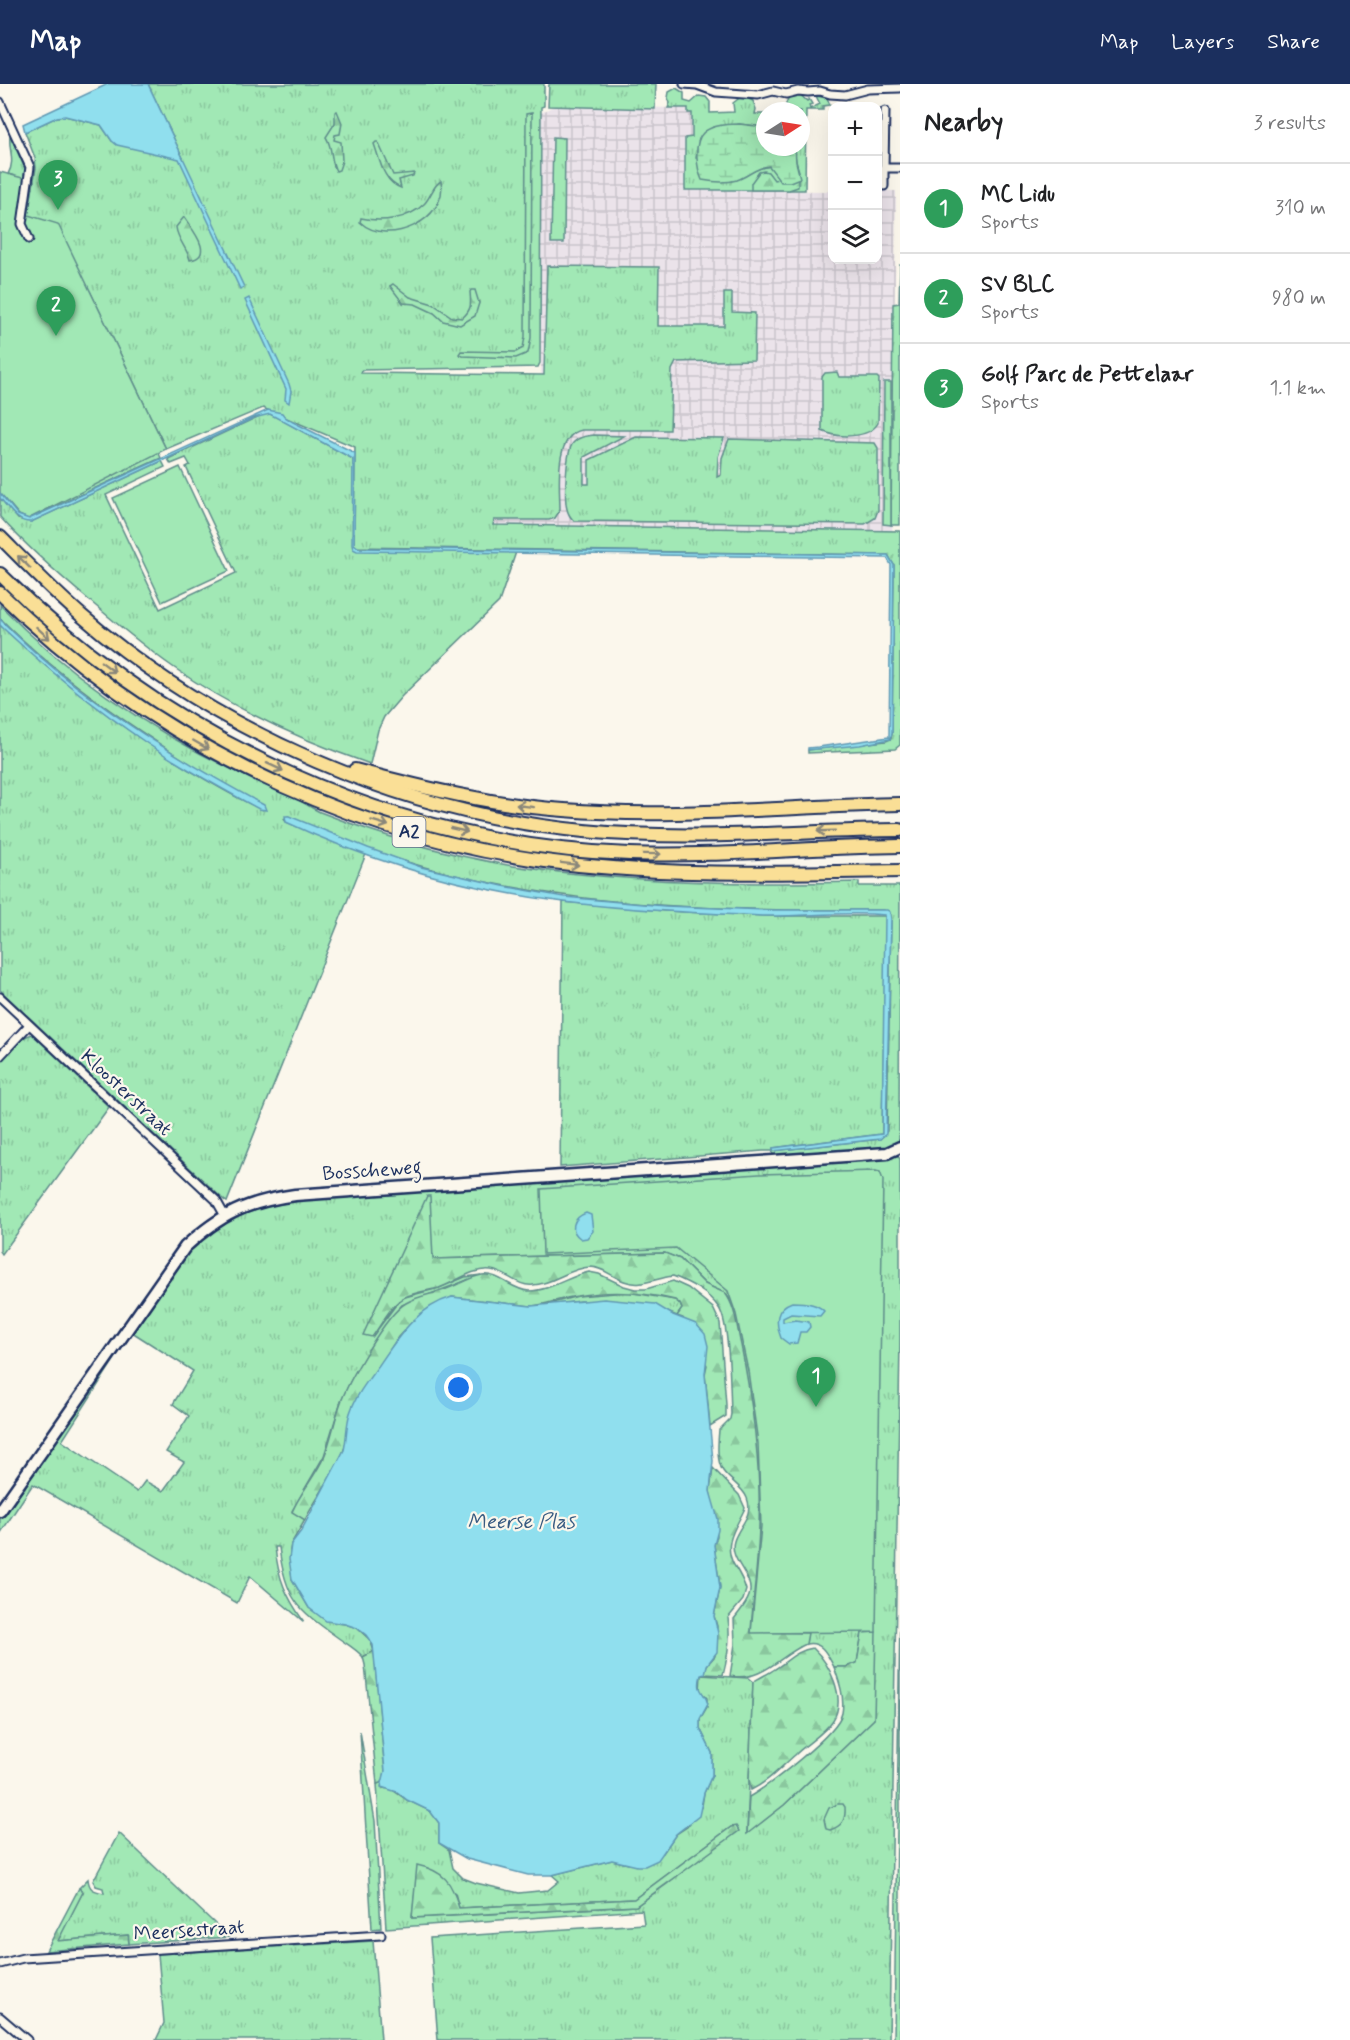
<!DOCTYPE html>
<html lang="en">
<head>
<meta charset="utf-8">
<style>
  :root { --surface:#fff; --page:#f6f6f6; --text:#202124; --muted:#757577; --line:#e0e0e0; --accent:#1b2f5e }
  body { margin:0; font-family:Mynerve,sans-serif; background:var(--page); color:var(--text) }
  .controls { position:absolute; right:18px; top:18px; display:grid; overflow:hidden; border-radius:12px; box-shadow:0 6px 24px #0002 }
  .controls button { width:54px; height:54px; display:grid; place-items:center; padding:0; border:0; border-bottom:2px solid var(--line); background:var(--surface); color:var(--text); font:30px sans-serif }
  .compass { position:absolute; left:756px; top:18px; width:54px; height:54px; border-radius:50%; background:var(--surface); box-shadow:0 6px 24px #0002; rotate:78deg }
  .you { position:absolute; left:459px; top:1304px; width:21px; height:21px; margin:-15px; border:4px solid #fff; border-radius:50%; background:#1a73e8; box-shadow:0 0 0 9px #1a73e833 }
  .badge { display:grid; place-items:center; width:39px; height:39px; border-radius:50%; background:var(--accent); color:#fff; font-size:20px; font-weight:700 }
  .pin { position:absolute; translate:-50% -50px; filter:drop-shadow(0 2px 3px #0008) }
  .pin::after { content:''; position:absolute; top:32px; width:21px; height:18px; background:inherit; clip-path:polygon(0 0,100% 0,50% 100%) }
  .list { margin:0; padding:0; list-style:none }
  h2 { display:flex; justify-content:space-between; align-items:center; height:78px; margin:0; padding:0 24px; font-size:26px }
  h2 small { font-size:20px; font-weight:400; color:var(--muted) }
  .list li { display:grid; grid-template-columns:39px 1fr auto; gap:18px; align-items:center; box-sizing:border-box; height:90px; padding:0 24px; border-top:2px solid var(--line) }
  .list b { display:block; font-size:22px; white-space:nowrap }
  .list p { margin:0; font-size:20px; white-space:nowrap; color:var(--muted) }
  .list em { font-size:20px; font-style:normal; color:var(--muted) }
  .icon { flex:none; width:33px; height:33px; fill:none; stroke:currentColor; stroke-width:2; stroke-linecap:round; stroke-linejoin:round }
  .map { position:relative; flex:none; width:900px; height:1956px; overflow:hidden }
  header { display:flex; align-items:center; gap:36px; box-sizing:border-box; height:84px; padding:0 30px; background:var(--accent); color:#fff }
  header strong { font-size:28px }
  nav { display:flex; gap:33px; margin-inline-start:auto; font-size:21px }
  main { display:flex }
  aside { flex:1; background:var(--surface) }
  .map>svg:first-child { display:block }
  .industrial { fill:url(#industrial-grid) }
  .grass { fill:url(#grass-tufts); stroke:#5e8c8a; stroke-width:1.5; fill-rule:evenodd }
  .forest { fill:url(#forest-firs); stroke:#5e8c8a; stroke-width:1.5 }
  .wetland { fill:url(#wetland-marsh); stroke:#5e8c8a; stroke-width:1.5 }
  .park { fill:#a1e8b5; stroke:#5e8c8a; stroke-width:1.5 }
  .water { fill:#90dfee; stroke:#6199b4; stroke-width:1.5 }
  .lines { fill:none; stroke-linecap:round; stroke-linejoin:round }
  .street-casing { stroke:#1b2f5e; stroke-width:11 }
  .secondary-casing { stroke:#1b2f5e; stroke-width:15 }
  .highway-casing { stroke:#1b2f5e; stroke-width:16 }
  .street { stroke:#fbf7ec; stroke-width:7 }
  .secondary { stroke:#fbf7ec; stroke-width:10 }
  .highway { stroke:#fadf96; stroke-width:12 }
  .oneway { stroke:#8a877a }
  .labels { text-anchor:middle; dominant-baseline:central; stroke-width:4.5; stroke-linejoin:round; paint-order:stroke }
  .shield { fill:#fbf7ec; stroke:#5e6b89; stroke-width:1.5 }
  .shield-label { font-size:18px; font-weight:bold; fill:#1b2f5e }
  .street-label { font-size:20px; fill:#1b2f5e; stroke:#fbf7ec }
  .water-label { font-size:21px; font-style:italic; fill:#385b82; stroke:#fbf7ec }
</style>
</head>
<body>
<header>
<strong>Map</strong>
<nav><a>Map</a><a>Layers</a><a>Share</a></nav>
</header>
<main>
<div class="map">
<svg width="900" height="1956" viewBox="0 0 900 1956">
  <defs>
    <pattern id="industrial-grid" width="8" height="8" patternUnits="userSpaceOnUse" patternTransform="scale(1.5)"><rect width="8" height="8" fill="#ebe3ea"/><path d="M0 4h8M4 0v8" fill="none" stroke="#c9c3cb"/></pattern>
    <pattern id="grass-tufts" width="24" height="20" patternUnits="userSpaceOnUse" patternTransform="scale(1.5)"><rect width="24" height="20" fill="#a1e8b5"/><path d="M3 7l-1-3M5 7V3M7 7l1-3M15 17l-1-3M17 17v-4M19 17l1-3" fill="none" stroke="#8ac79e"/></pattern>
    <pattern id="forest-firs" width="22" height="20" patternUnits="userSpaceOnUse" patternTransform="scale(1.5)"><rect width="22" height="20" fill="#a1e8b5"/><path d="M5 1l3.5 6h-7zM16 11l3.5 6h-7z" fill="#8ac79e"/></pattern>
    <pattern id="wetland-marsh" width="20" height="14" patternUnits="userSpaceOnUse" patternTransform="scale(1.5)"><rect width="20" height="14" fill="#a1e8b5"/><path d="M1 5h8M5 5V1M11 12h8M15 12V8" fill="none" stroke="#8ac79e"/></pattern>
  </defs>
  <rect width="100%" height="100%" fill="#fbf7ec"/>
  <filter id="ink" filterUnits="userSpaceOnUse"><feTurbulence type="fractalNoise" baseFrequency=".0167" numOctaves="2"/><feDisplacementMap in="SourceGraphic" scale="12" xChannelSelector="R" yChannelSelector="G"/><feConvolveMatrix kernelMatrix="1 2 1 2 8 2 1 2 1" color-interpolation-filters="sRGB"/></filter>
  <g filter="url(#ink)">
    <!-- industrial -->
    <path class="industrial" d="M557 20 597 23 688 24 692 29V54H685V106L832 107V176H878V107H896L892 472 353 465 355 292H541V29Z"/>
    <!-- grass -->
    <g class="grass">
      <path d="M148 0H544V22L541 23 540 279 538 283 362 286 361 289 544 291 547 182 659 183 658 242H724V209H732V228L755 229 754 276 676 278 672 286 670 346H582C553 352 560 403 560 426L555 434 549 436H494L493 441 900 447V661L895 665 808 669V666L886 657 891 655 892 650 894 481 888 471 356 463 354 460 355 363 263 324 166 365 90 207 161 374 28 435 0 227V210L28 131 36 84 35 74 25 48 57 33 65 32 101 41 112 57 183 74Z"/>
      <path d="M549 0H656L655 25 548 22Z"/>
      <path d="M676 4 684 9V17L691 19 699 12 706 13 710 18V29L734 28 733 19 742 12 753 17 756 25 755 30H765V43L739 40 699 55 696 74 736 96C766 79 766 81 799 87 796 79 794 72 795 63H801V27H787L786 19 789 13 799 10 807 17 809 15 812 20 809 21 810 25 820 20 816 12 827 14 830 21 823 22V26H806L805 106H685V54L692 53V29H688V24H668L670 19 668 14 669 8Z"/>
      <path d="M10 51 25 85 24 94 27 96 0 118 24 95 8 90C16 76 8 66 10 51Z"/>
      <path d="M553 53 565 54 564 159H551Z"/>
      <path d="M900 180V441H891L893 220 899 219Z"/>
      <path d="M837 288 839 293H877L879 295 878 339C869 355 837 354 822 347V293L825 289Z"/>
      <path d="M264 330H270L278 334 353 375 354 465 516 468 499 518 402 612 384 633 378 646 370 680C301 656 233 625 173 583 144 563 117 540 90 517 59 491 28 464 0 433V414L18 435 31 438 162 377 165 383 106 411 160 525 236 489 186 383 190 381 186 374 171 380 168 375Z"/>
      <path d="M594 351 624 352 584 373V400H589V376L636 353 724 354 718 373 717 393 721 391 722 374 729 355 875 359 878 364V426L875 434 865 440 574 437C570 433 568 430 567 425 564 415 566 367 573 359 578 353 586 352 594 351Z"/>
      <path d="M0 521C83 607 186 669 295 714 304 718 311 724 320 728 381 752 448 771 513 782 627 799 744 801 859 798V802H900L899 1059 891 1064 772 1074 773 1067H763L560 1083 563 818 665 827 766 832H886L882 1050 773 1064V1067L880 1055 887 1047 891 835V831L884 826C681 827 475 823 288 732L284 735 286 738 366 770 227 1118 224 1116 0 906V541C58 595 119 643 186 684 211 699 237 715 263 726 172 668 77 612 0 534Z"/>
      <path d="M32 950 109 1023 2 1170 0 1167V978L22 954Z"/>
      <path d="M897 1071 900 1075V1255L889 1956H438L430 1854 644 1840 642 1826 386 1844 377 1700 383 1698V1704L391 1705 407 1716 430 1727 439 1739V1759L449 1766 453 1784 463 1794 476 1799 519 1809 548 1806 559 1797 552 1791 612 1776 628 1780 663 1769 676 1750 687 1743 702 1722 704 1709 712 1691V1669L700 1644V1635L707 1623V1614L700 1607 701 1591 748 1594 753 1598 747 1749 784 1721 874 1635 862 1549 857 1579 846 1583H834C827 1570 822 1557 806 1560L807 1549 751 1548 759 1444V1417L751 1320 737 1244 729 1214 725 1209 705 1200 680 1175 664 1169 433 1175 432 1170 372 1253 398 1218 405 1213 439 1204 465 1193 481 1191 402 1221 392 1233 369 1265 350 1298 340 1320 324 1372 292 1427 305 1436 291 1460 290 1466 292 1495 296 1502 309 1524 336 1539 345 1540 357 1544 370 1556 374 1567 363 1573C356 1565 345 1559 337 1553 297 1525 285 1514 279 1463H275C278 1495 286 1512 304 1538L250 1492 237 1519 33 1400 0 1450V1432L186 1171C193 1164 201 1155 209 1149 248 1119 300 1117 346 1112ZM132 1248 193 1287 173 1320 189 1332 166 1368 184 1378 163 1407 145 1397 137 1408 62 1357ZM731 1743 667 1800 636 1822 412 1834 418 1782 455 1809 459 1824 634 1815Z"/>
      <path d="M628 1208 675 1216 680 1220 682 1225 677 1232 665 1227 581 1217 541 1222 578 1212Z"/>
      <path d="M900 1528V1956H894Z"/>
      <path d="M360 1647 375 1737 381 1844 372 1845Z"/>
      <path d="M119 1749 229 1853 129 1860 128 1851 57 1857 83 1808 79 1804 88 1795C89 1805 93 1807 104 1809L103 1804 96 1802 93 1797Z"/>
      <path d="M373 1857 381 1956H156L164 1939 158 1870Z"/>
    </g>
    <!-- forest -->
    <g class="forest">
      <path d="M337 27 342 39 340 50 335 51 334 56 341 58 342 77 339 86 336 87C330 76 333 64 326 53L335 39V28Z"/>
      <path d="M532 29 531 254 528 269 516 274 462 272 459 270 461 267 516 268 523 264 525 253 526 30Z"/>
      <path d="M376 58H378L393 91 414 89 413 92 399 96 401 104C383 98 380 76 374 60Z"/>
      <path d="M764 87 768 88 774 96 798 91V103L789 106H751V99L759 88Z"/>
      <path d="M441 97C449 136 387 164 360 138L361 134C382 139 409 135 424 120 431 113 433 101 441 97Z"/>
      <path d="M184 133C191 144 216 172 190 176 187 164 177 155 176 143Z"/>
      <path d="M393 200 410 213 433 220 452 233 462 234C472 226 471 220 470 208L471 206H475L479 219 475 232 460 241 443 237 434 229 415 220 403 219 390 202Z"/>
      <path d="M884 298H891V441L883 440Z"/>
      <path d="M427 1112H430L433 1175 665 1169 680 1175 705 1200 725 1209C736 1223 737 1245 741 1261 753 1320 761 1383 759 1443 758 1478 753 1513 751 1548L808 1549 806 1560C779 1572 763 1598 730 1592L735 1560 734 1535C739 1528 746 1521 749 1512 756 1493 728 1477 734 1457 739 1441 754 1432 747 1414 743 1403 730 1397 723 1387 716 1377 718 1357 719 1346L730 1335 731 1330C730 1306 730 1241 719 1224 708 1208 690 1199 673 1192 655 1194 642 1204 624 1197 612 1193 603 1183 590 1183 569 1184 554 1200 533 1201 518 1203 506 1188 491 1186 472 1184 456 1198 439 1204 427 1207 414 1208 403 1214 390 1222 381 1241 372 1253L363 1251Z"/>
      <path d="M589 1188 599 1190 624 1202 635 1205H646L673 1197 688 1204 713 1224 720 1239 726 1321V1332L710 1342 705 1290 707 1281 683 1234 677 1232 682 1225 680 1220 675 1216C643 1208 610 1206 577 1212 561 1214 546 1221 531 1222L452 1213 413 1237 398 1253 387 1270 347 1349C350 1369 314 1416 305 1436L292 1428C300 1409 315 1393 324 1373 331 1357 334 1338 340 1321 347 1299 386 1230 406 1219 417 1212 432 1210 444 1206 457 1202 469 1193 482 1191 500 1189 511 1206 529 1207 550 1207 569 1192 589 1188Z"/>
      <path d="M713 1384 739 1411 745 1424C736 1444 722 1459 734 1481 739 1489 744 1497 746 1506L743 1516 728 1534C731 1554 728 1572 723 1591L704 1590 707 1581 715 1572 717 1542 714 1532 720 1504 714 1461 717 1452 710 1407Z"/>
      <path d="M876 1548 874 1635 784 1721 747 1750 749 1713C768 1702 838 1649 842 1629 845 1613 839 1597 834 1583H846L857 1579 862 1549Z"/>
      <path d="M813 1564C829 1579 847 1614 833 1636 824 1650 807 1659 795 1671 781 1683 768 1698 751 1706L749 1696 753 1598C760 1593 768 1590 775 1585 788 1577 797 1566 813 1564Z"/>
      <path d="M374 1567 385 1688 383 1698 377 1700 365 1581 363 1573Z"/>
      <path d="M838 1720H843L845 1723C846 1736 842 1742 830 1746L826 1745 824 1735 829 1724Z"/>
      <path d="M736 1742 739 1747 636 1822 412 1834 417 1781C445 1787 452 1799 459 1824L634 1815 731 1743Z"/>
      <path d="M79 1804 83 1808 58 1857 128 1851 129 1860 46 1867Z"/>
    </g>
    <!-- wetland -->
    <path class="wetland" d="M739 40 765 43V63H795L796 78 800 94 790 98H781L769 82C756 83 749 92 737 96 727 99 712 98 702 96 697 85 693 59 703 49 711 41 728 40 739 40Z"/>
    <!-- park -->
    <g class="park">
      <path d="M0 88 34 97 28 131 58 140 166 365 28 435 19 431 0 409Z"/>
      <path d="M180 383 229 487 162 518 113 414Z"/>
      <path d="M875 1087 880 1088 883 1096 876 1548 751 1549 761 1442 758 1359 748 1287 736 1230 728 1207 676 1164 543 1170 541 1105 759 1090Z"/>
    </g>
    <!-- water -->
    <g class="water">
      <path d="M108 0H148L244 203 240 205 179 75 117 61 112 57 101 41 65 32 57 33 25 48 23 40Z"/>
      <path d="M249 214 289 300 291 307 289 319 285 316 286 305 245 216Z"/>
      <path d="M268 326 282 329 285 333 293 338 355 369 354 460 359 464 888 471 894 481 892 650 890 655 860 661 808 666V664L818 663 889 653 891 481 887 474 357 467 353 465 352 461 353 375 270 330 254 334 31 438C17 439 9 424 0 414V409L18 431 29 435Z"/>
      <path d="M0 535C76 612 169 670 264 721L266 726 259 725C221 704 183 684 148 660 97 625 49 587 4 545L0 541Z"/>
      <path d="M285 732H289L368 764 421 783 503 802 564 813 665 822 766 826H887L890 828 891 835 886 1050 880 1055 773 1067V1064L882 1050 885 831C845 827 803 833 763 832 697 829 630 826 564 818 469 806 373 779 286 738Z"/>
      <path d="M586 1129 591 1131 593 1147 587 1154 581 1155C569 1147 572 1134 586 1129Z"/>
      <path d="M452 1213 531 1222 604 1215 655 1220 673 1231 696 1240 705 1250 708 1262 705 1290 713 1377 710 1407 718 1435V1446L714 1461 720 1504 714 1532 718 1549 717 1568 707 1581 705 1590 701 1591C696 1609 705 1607 708 1620L700 1635V1644L712 1669V1691L704 1709 699 1732 676 1750 658 1776 645 1782H637L612 1776 552 1791H528L467 1775 439 1759V1739L430 1727 407 1716 397 1708 381 1703 385 1687 373 1561 366 1551 357 1544 345 1540 326 1537 309 1524 292 1495 289 1475 291 1460 301 1447 344 1366C347 1353 346 1341 350 1329 356 1311 368 1296 379 1281 398 1253 417 1223 452 1213Z"/>
      <path d="M792 1218C803 1218 817 1219 824 1227L820 1232 791 1230 783 1234V1238L796 1236 809 1238 810 1243 806 1248H800L797 1259 789 1260 781 1254C775 1238 775 1224 792 1218Z"/>
    </g>
    <g class="lines">
      <!-- street casing -->
      <g class="street-casing">
        <g id="street">
          <path d="M684 0 697 1 716 8 758 11 773 7 786 10 798 7 808 8 820 7 830 10 845 11 868 5 900 4"/>
          <path d="M0 18 30 83 22 140 29 155"/>
          <path d="M885 27 884 84H900"/>
          <path d="M884 102V84"/>
          <path d="M0 913 216 1116 225 1132"/>
          <path d="M0 972 29 941"/>
          <path d="M0 1880 23 1874 381 1851"/>
          <path d="M0 1933 27 1956"/>
        </g>
      </g>
      <!-- secondary casing -->
      <g class="secondary-casing">
        <path id="secondary" d="M0 1427 185 1163C221 1130 246 1118 295 1111L887 1069 900 1063"/>
      </g>
      <!-- highway casing -->
      <g class="highway-casing">
        <g id="highway">
          <path d="M0 453C27 480 53 507 82 532 219 650 404 730 584 747 689 757 795 747 900 746"/>
          <path d="M0 490C167 656 394 762 630 770 721 773 810 763 900 762"/>
          <path d="M0 509C146 652 335 747 538 776 658 793 780 789 900 787"/>
          <path d="M355 686C424 704 493 721 564 726 676 735 788 722 900 720"/>
        </g>
      </g>
      <!-- street -->
      <use href="#street" class="street"/>
      <!-- secondary -->
      <use href="#secondary" class="secondary"/>
      <!-- highway -->
      <use href="#highway" class="highway"/>
    </g>
    <!-- one-way arrows -->
    <defs><path id="oneway-shaft" d="M-6 0H5M1.5-3L5.5 0L1.5 3" fill="none" stroke-width="1.6" stroke-linecap="round" stroke-linejoin="round" transform="scale(1.5)"/></defs>
    <g class="oneway">
      <use href="#oneway-shaft" transform="translate(24 478) rotate(-135)"/>
      <use href="#oneway-shaft" transform="translate(43 549) rotate(42)"/>
      <use href="#oneway-shaft" transform="translate(108 583) rotate(37)"/>
      <use href="#oneway-shaft" transform="translate(201 661) rotate(30)"/>
      <use href="#oneway-shaft" transform="translate(275 683) rotate(25)"/>
      <use href="#oneway-shaft" transform="translate(525 722) rotate(-173)"/>
      <use href="#oneway-shaft" transform="translate(380 739) rotate(17)"/>
      <use href="#oneway-shaft" transform="translate(459 746) rotate(13)"/>
      <use href="#oneway-shaft" transform="translate(826 747) rotate(178)"/>
      <use href="#oneway-shaft" transform="translate(652 770) rotate(1)"/>
      <use href="#oneway-shaft" transform="translate(570 780) rotate(7)"/>
    </g>
  </g>
  <g class="labels">
    <!-- shield labels -->
    <rect class="shield" x="392.5" y="733" width="33" height="30" rx="4.5"/>
    <g class="shield-label">
      <text x="409" y="748">A2</text>
    </g>
    <!-- street labels -->
    <g class="street-label">
      <text transform="translate(126 1009) rotate(43)">Kloosterstraat</text>
      <text transform="translate(372 1087) rotate(-4)">Bosscheweg</text>
      <text transform="translate(189 1847) rotate(-4)">Meersestraat</text>
    </g>
    <!-- water labels -->
    <g class="water-label">
      <text x="521" y="1438">Meerse Plas</text>
    </g>
  </g>
</svg>
<div class="controls">
<button>+</button>
<button>−</button>
<button><svg class="icon" aria-label="layers" viewBox="0 0 24 24"><path d="M12 4l9 5-9 5-9-5zM3 14l9 5 9-5"/></svg></button>
</div>
<svg class="compass" viewBox="-18 -18 36 36"><path d="M0-13l5 13h-10z" fill="#e53935"/><path d="M0 13l5-13h-10z" fill="#757577"/></svg>
<div class="you"></div>
<div class="pin badge" style="left:816px;top:1323px;background:#2e9e5b">1</div>
<div class="pin badge" style="left:56px;top:252px;background:#2e9e5b">2</div>
<div class="pin badge" style="left:58px;top:126px;background:#2e9e5b">3</div>
</div>
<aside>
<h2>Nearby<small>3 results</small></h2>
<ul class="list">
<li><span class="badge" style="background:#2e9e5b">1</span><div><b>MC Lidu</b><p>Sports</p></div><em>310 m</em></li>
<li><span class="badge" style="background:#2e9e5b">2</span><div><b>SV BLC</b><p>Sports</p></div><em>980 m</em></li>
<li><span class="badge" style="background:#2e9e5b">3</span><div><b>Golf Parc de Pettelaar</b><p>Sports</p></div><em>1.1 km</em></li>
</ul>
</aside>
</main>
</body>
</html>
